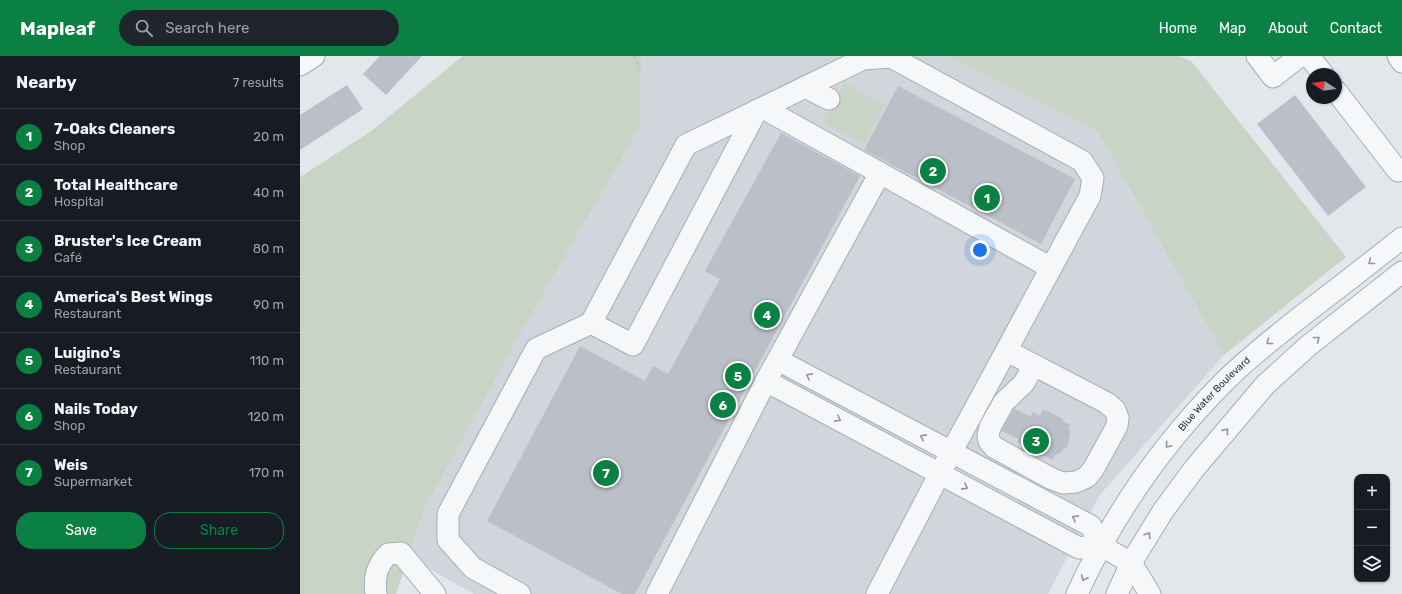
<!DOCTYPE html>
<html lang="en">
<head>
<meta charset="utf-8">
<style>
  :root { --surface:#171b24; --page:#20242c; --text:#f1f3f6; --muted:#9ea1a6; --line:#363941; --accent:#0b8043 }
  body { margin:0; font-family:Rubik,sans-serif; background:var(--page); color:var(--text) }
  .controls { position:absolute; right:12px; bottom:12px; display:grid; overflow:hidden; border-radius:8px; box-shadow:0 1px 3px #0004 }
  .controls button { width:36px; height:36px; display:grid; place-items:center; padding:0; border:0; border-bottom:1px solid var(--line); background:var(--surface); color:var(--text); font:20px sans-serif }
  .compass { position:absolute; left:1006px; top:12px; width:36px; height:36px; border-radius:50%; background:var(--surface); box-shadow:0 1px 3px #0004; rotate:283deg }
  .you { position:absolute; left:680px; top:194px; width:14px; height:14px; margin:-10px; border:3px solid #fff; border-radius:50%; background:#1a73e8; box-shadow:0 0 0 6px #1a73e833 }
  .badge { display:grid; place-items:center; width:26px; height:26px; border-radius:50%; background:var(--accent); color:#fff; font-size:13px; font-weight:700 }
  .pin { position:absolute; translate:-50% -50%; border:2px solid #fff; box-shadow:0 1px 4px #0006 }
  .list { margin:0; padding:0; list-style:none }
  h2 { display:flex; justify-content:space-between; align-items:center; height:52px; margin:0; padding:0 16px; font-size:17px }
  h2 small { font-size:13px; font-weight:400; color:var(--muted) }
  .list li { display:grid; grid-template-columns:26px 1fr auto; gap:12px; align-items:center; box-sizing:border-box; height:56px; padding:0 16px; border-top:1px solid var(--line) }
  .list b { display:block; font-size:15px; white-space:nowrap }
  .list p { margin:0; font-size:13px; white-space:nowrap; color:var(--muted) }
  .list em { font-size:13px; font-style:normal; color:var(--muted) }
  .actions { display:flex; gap:8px; padding:12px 16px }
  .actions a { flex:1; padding:9px 0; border:1px solid var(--accent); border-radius:16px; text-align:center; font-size:14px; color:var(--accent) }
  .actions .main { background:var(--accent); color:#fff }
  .icon { flex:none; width:22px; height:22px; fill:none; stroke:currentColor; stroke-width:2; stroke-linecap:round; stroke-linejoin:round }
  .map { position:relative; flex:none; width:1102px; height:538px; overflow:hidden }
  header { display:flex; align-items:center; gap:24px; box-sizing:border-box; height:56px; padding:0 20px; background:var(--accent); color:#fff }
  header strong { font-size:19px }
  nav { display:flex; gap:22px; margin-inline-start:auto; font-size:14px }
  .search { width:280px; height:36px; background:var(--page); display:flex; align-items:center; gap:10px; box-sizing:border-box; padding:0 14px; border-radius:22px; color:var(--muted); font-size:15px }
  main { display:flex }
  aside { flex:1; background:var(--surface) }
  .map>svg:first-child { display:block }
  .built { fill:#d2d5dc }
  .green { fill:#c8d4c5 }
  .building { fill:#bbbfc7 }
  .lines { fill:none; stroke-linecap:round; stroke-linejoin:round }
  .minor-casing { stroke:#a8adb4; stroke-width:23 }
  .path { stroke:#c1c4c9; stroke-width:2.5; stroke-dasharray:3 3; stroke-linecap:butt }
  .minor { stroke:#f6f7f9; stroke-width:21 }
  .oneway { stroke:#91959d }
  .labels { text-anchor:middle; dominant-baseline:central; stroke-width:3; stroke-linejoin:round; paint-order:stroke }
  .street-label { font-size:10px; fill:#2c3341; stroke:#f3f5f8 }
</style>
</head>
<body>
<header>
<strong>Mapleaf</strong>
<div class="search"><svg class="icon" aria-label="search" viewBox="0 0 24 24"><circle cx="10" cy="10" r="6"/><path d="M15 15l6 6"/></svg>Search here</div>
<nav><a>Home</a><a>Map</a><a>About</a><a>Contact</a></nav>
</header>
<main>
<aside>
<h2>Nearby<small>7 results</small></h2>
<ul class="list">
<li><span class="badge">1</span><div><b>7-Oaks Cleaners</b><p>Shop</p></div><em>20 m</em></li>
<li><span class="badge">2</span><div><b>Total Healthcare</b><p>Hospital</p></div><em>40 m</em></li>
<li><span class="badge">3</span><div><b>Bruster's Ice Cream</b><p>Café</p></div><em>80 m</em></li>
<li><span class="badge">4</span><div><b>America's Best Wings</b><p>Restaurant</p></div><em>90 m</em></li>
<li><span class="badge">5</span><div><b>Luigino's</b><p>Restaurant</p></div><em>110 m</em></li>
<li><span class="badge">6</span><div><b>Nails Today</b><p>Shop</p></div><em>120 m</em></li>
<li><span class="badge">7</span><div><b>Weis</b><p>Supermarket</p></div><em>170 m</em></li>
</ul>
<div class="actions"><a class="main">Save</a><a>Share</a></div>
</aside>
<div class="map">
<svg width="1102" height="538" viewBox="0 0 1102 538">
  <rect width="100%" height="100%" fill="#e3e6ea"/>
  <!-- built -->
  <path class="built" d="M341 0H647L797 75 924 299 799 440 748 538H174L109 501 125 452 223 273 340 71Z"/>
  <!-- green -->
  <g class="green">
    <path d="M163 0H341L340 71 223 273 125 452 96 538H0V121L70 76Z"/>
    <path d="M647 0H879L892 6 1046 201 924 299 797 75Z"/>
    <path d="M544 27 585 49 564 89 523 67Z"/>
  </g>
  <!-- building -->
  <g class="building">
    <path d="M80 0H122L86 39 63 18Z"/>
    <path d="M47 29 63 53 0 94V59Z"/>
    <path d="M598 30 775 123 741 188 564 94Z"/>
    <path d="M995 39 1066 131 1028 160 957 68Z"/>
    <path d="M481 77 560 120 335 538H322L187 465 280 290 345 325 353 310 368 318 420 223 405 215Z"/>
    <path d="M711 351 731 361 733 356 740 360 743 353 763 363 762 365 770 369 768 373 770 375V378L768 389 759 398 755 399 753 404 743 399 741 400 735 399 721 394 723 389 717 386 719 383 700 374Z"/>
  </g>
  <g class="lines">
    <!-- minor casing -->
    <g class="minor-casing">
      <g id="minor">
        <path d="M957 0 973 21 1000 0"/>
        <path d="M1009 0 1023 18"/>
        <path d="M1098 0 1102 6"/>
        <path d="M0 9 14 0"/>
        <path d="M505 31 529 43"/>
        <path d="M1036 35 1098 115"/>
        <path d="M463 52 751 212"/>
        <path d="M291 267 333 289 457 54"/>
        <path d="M707 295 807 347 815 354 818 362 817 370 794 412 787 421 776 426 763 427 752 423 694 391 689 385 688 379 690 371 704 346 724 327 734 309"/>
        <path d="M478 304 791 470 800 489 831 507 850 538"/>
        <path d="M466 325 779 492 800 489"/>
        <path d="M76 538C74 521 76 511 88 498L101 497 135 538"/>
        <path d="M220 538 173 512 148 484V458L236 293 291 267 386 89 563 3 591 1 782 105 793 122 790 140 640 417 577 538"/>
        <path d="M357 538 466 325 580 117"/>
        <path id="s1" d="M777 538C813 459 863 387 925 325 948 302 974 282 999 262 1033 236 1068 209 1102 182"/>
        <path d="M817 538 831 507 863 455 894 413 965 329 1008 290 1102 216"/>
      </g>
    </g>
    <!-- path -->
    <path class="path" d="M334 0 340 13"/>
    <!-- minor -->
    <use href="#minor" class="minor"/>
  </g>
  <!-- one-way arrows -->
  <defs><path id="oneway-chevron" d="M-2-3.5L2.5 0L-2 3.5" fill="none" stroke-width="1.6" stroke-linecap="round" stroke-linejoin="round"/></defs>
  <g class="oneway">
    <use href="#oneway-chevron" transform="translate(1071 206) rotate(142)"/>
    <use href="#oneway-chevron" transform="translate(1017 283) rotate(-38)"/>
    <use href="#oneway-chevron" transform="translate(969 286) rotate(142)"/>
    <use href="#oneway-chevron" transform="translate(509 320) rotate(-152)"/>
    <use href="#oneway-chevron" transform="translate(538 363) rotate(28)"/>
    <use href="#oneway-chevron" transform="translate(926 375) rotate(-51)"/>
    <use href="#oneway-chevron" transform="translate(623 381) rotate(-152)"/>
    <use href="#oneway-chevron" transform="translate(868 389) rotate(130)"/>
    <use href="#oneway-chevron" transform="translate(665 431) rotate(28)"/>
    <use href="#oneway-chevron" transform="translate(775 462) rotate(-152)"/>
    <use href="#oneway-chevron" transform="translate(848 479) rotate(-58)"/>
    <use href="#oneway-chevron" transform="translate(784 522) rotate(115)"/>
  </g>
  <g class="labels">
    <!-- street labels -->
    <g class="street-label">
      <text stroke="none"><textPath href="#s1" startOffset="244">Blue Water Boulevard</textPath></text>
    </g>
  </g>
</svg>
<div class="controls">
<button>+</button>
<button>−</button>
<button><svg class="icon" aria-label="layers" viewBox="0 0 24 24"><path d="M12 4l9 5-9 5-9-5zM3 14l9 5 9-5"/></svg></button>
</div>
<svg class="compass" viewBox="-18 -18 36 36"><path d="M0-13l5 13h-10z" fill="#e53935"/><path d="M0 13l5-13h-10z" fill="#9ea1a6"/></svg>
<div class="you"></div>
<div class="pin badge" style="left:687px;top:142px">1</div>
<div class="pin badge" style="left:633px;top:115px">2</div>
<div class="pin badge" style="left:736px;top:385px">3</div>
<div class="pin badge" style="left:467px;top:259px">4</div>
<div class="pin badge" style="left:438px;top:320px">5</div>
<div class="pin badge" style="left:423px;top:349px">6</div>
<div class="pin badge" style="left:306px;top:417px">7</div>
</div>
</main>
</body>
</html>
